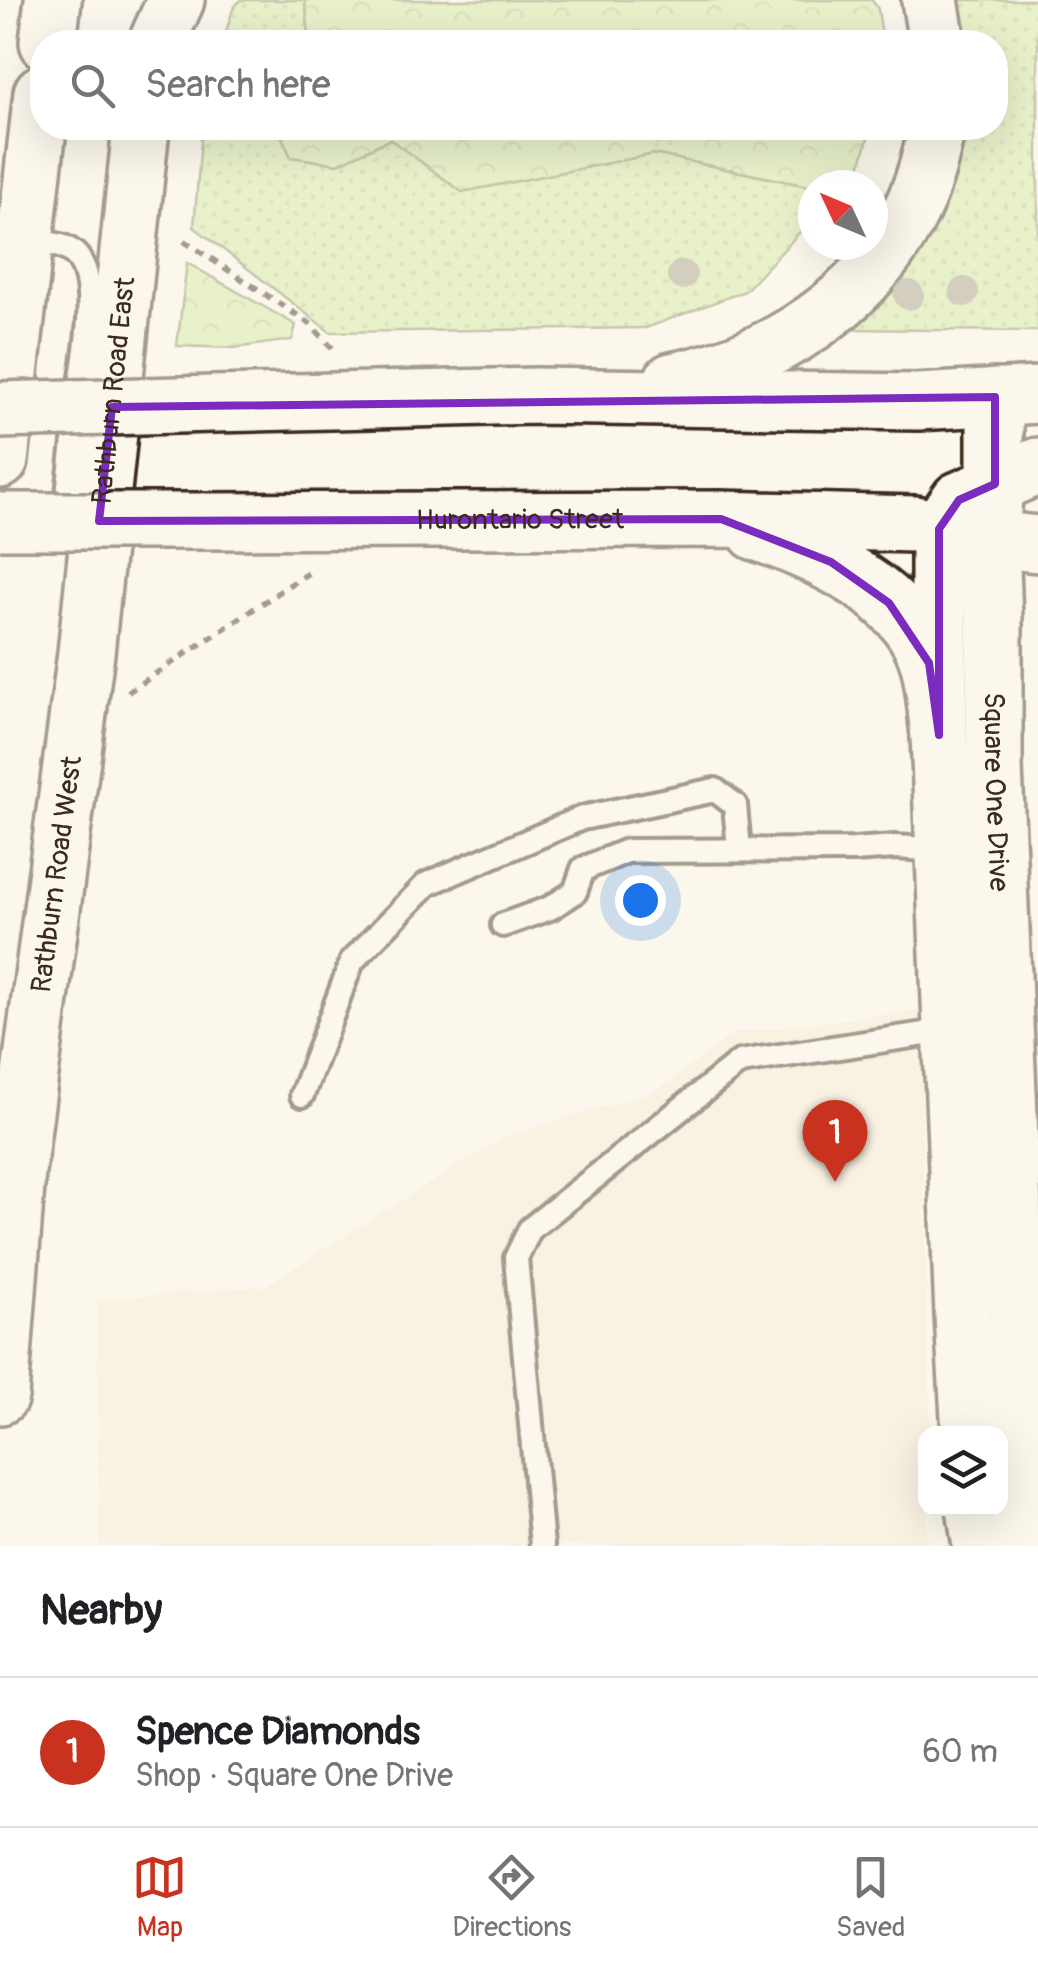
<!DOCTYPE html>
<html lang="en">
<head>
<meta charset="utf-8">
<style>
  :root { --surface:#fff; --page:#f6f6f6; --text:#202124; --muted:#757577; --line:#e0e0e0; --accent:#c8321e }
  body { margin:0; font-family:Pangolin,sans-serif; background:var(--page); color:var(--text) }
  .controls { position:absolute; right:30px; bottom:30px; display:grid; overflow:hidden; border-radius:20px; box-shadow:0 10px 40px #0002 }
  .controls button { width:90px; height:90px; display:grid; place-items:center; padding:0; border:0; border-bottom:2px solid var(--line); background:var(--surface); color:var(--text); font:50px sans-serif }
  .compass { position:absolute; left:798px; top:170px; width:90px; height:90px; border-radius:50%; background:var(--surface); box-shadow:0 10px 40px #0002; rotate:314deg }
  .you { position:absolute; left:640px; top:900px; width:35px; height:35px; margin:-25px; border:8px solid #fff; border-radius:50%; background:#1a73e8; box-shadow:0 0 0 15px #1a73e833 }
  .badge { display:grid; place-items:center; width:65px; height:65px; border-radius:50%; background:var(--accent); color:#fff; font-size:32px; font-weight:700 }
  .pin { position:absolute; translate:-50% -82px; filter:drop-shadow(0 2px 5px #0008) }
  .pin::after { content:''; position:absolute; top:52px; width:35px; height:30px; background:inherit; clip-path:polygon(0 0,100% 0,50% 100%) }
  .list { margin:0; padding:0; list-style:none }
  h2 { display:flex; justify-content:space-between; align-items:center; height:130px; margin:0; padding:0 40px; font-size:42px }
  h2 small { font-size:32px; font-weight:400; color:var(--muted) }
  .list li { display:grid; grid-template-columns:65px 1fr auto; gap:30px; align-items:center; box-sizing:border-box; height:150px; padding:0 40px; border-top:2px solid var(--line) }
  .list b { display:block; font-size:38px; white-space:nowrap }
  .list p { margin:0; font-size:32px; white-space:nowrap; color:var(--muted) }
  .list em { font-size:32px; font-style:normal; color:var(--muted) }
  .icon { flex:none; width:55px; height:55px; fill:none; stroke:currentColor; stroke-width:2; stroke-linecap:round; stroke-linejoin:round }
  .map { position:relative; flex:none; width:1038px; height:1546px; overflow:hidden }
  .search { position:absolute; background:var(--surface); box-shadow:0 10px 40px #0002; left:30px; right:30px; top:30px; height:110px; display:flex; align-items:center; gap:25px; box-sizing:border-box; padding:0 35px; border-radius:40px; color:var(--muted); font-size:38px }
  .sheet { height:280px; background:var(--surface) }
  nav { display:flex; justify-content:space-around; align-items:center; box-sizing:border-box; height:140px; border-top:2px solid var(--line); background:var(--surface); font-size:28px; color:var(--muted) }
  nav a { display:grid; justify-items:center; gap:5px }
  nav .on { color:var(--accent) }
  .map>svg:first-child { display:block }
  .built { fill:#f6e8d4 }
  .grass { fill:url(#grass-dots); stroke:#868a5e; stroke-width:2.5 }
  .forest { fill:url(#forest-crowns); stroke:#868a5e; stroke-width:2.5 }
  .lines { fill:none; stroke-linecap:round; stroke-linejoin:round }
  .service-casing { stroke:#3b2a1e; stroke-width:30 }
  .tertiary-casing { stroke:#3b2a1e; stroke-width:62 }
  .primary-casing { stroke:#3b2a1e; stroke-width:62 }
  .path { stroke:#3b2a1e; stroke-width:6; stroke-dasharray:8 8; stroke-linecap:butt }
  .service { stroke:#fbf7ec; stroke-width:22 }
  .tertiary { stroke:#fbf7ec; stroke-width:55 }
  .primary { stroke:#fbf7ec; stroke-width:55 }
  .primary-bridge-casing { stroke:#3b2a1e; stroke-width:62; stroke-linecap:butt }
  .primary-bridge { stroke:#fbf7ec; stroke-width:55 }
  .tree { fill:#a29b89 }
  .marked { fill:none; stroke:#7b2cbf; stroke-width:8; stroke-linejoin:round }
  .labels { text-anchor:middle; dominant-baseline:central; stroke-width:8; stroke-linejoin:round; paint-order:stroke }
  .street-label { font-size:28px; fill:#3b2a1e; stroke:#fbf7ec }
</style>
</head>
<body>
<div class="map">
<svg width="1038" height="1546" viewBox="0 0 1038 1546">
  <defs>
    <pattern id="grass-dots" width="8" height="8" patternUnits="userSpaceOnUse" patternTransform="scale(2.5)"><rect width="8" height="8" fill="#d0e99f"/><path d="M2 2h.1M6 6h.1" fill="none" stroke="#b4c888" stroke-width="1.8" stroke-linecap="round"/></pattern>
    <pattern id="forest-crowns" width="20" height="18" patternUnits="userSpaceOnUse" patternTransform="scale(2.5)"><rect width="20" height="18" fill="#d0e99f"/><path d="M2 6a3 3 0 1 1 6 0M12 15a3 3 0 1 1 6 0" fill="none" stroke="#b4c888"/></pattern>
  </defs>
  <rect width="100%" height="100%" fill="#fbf7ec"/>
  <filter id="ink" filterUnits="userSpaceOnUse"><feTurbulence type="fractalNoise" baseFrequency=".01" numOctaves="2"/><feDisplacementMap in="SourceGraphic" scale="20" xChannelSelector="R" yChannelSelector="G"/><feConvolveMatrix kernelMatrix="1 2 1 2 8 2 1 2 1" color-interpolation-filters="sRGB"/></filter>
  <g filter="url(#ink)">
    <!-- built -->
    <path class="built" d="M919 1010 930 1429V1433L926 1434 927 1546H100L97 1300 265 1286 504 1137 657 1091 734 1033Z"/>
    <!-- grass -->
    <g class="grass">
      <path d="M240 0H305L310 42H223L233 9Z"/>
      <path d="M946 0H1038V331L845 329 954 128H996V42H955Z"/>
      <path d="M202 128H278L291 157 338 164 390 139 462 192 654 154 813 187V218L745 291 646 328 330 332 194 227Z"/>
    </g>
    <!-- forest -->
    <g class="forest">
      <path d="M305 0H872L878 9 883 42H310Z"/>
      <path d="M278 128H871L860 167 844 185 813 187 654 154 462 192 390 139 338 164 291 157Z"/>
      <path d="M187 263 296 325 292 340 234 348 177 346Z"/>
    </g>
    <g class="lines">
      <!-- service casing -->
      <g class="service-casing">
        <g id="service">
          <path d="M24 244C44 242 69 242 80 261 99 292 84 358 80 392 75 436 69 480 65 524"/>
          <path d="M503 925 550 908 575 892 583 869 627 851 854 850 895 847 944 850"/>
          <path d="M302 1095 352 961 427 884 582 818 715 790 735 805 739 850"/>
          <path d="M542 1546 516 1258 530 1229 740 1062 951 1030"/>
        </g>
      </g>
      <!-- tertiary casing -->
      <g class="tertiary-casing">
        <g id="tertiary">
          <path d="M48 42 53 0"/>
          <path id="s1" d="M995 397V484L991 539 994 620V767L1017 1301 1028 1505 1035 1546"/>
          <path d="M0 460 42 93"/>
          <path d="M939 529V735L963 1316 970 1434"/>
          <path id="s2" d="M0 1396 17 1172 86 653 141 128"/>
          <path d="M975 1508 981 1546"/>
        </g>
      </g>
      <!-- primary casing -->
      <g class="primary-casing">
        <g id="primary">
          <path d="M930 0 937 42"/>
          <path d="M157 42 176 0"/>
          <path d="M672 381C787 359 896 283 928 165 931 153 935 140 936 128"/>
          <path d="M213 404 535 396 918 402 1038 395"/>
          <path id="s3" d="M202 521 721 519 915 524 991 539 1038 544"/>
          <path d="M939 529 959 500 1038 466"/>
          <path d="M756 532C819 554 910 593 929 665 935 687 936 712 939 735"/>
        </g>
      </g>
      <!-- path -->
      <g class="path">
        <path d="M184 241 309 323 333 349"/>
        <path d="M128 692 308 573"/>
      </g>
      <!-- service -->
      <use href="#service" class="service"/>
      <!-- tertiary -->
      <use href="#tertiary" class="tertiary"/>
      <!-- primary -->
      <use href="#primary" class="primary"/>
      <!-- primary-bridge casing -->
      <g class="primary-bridge-casing">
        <g id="primary-bridge">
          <path d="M0 410 213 404"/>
          <path d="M0 521H202"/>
        </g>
      </g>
      <!-- primary-bridge -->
      <use href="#primary-bridge" class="primary-bridge"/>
    </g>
    <!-- trees -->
    <g class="tree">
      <circle cx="682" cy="275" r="15"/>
      <circle cx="964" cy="292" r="15"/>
      <circle cx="909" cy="295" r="15"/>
    </g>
  </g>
  <!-- marked area -->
  <path d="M0 0H1038V1546H0ZM995 397V484L959 500 939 529V735L929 663 889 603 831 562 721 519 99 521 112 407Z" fill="#fbf7ec" fill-opacity=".55" fill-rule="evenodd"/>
  <path class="marked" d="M995 397V484L959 500 939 529V735L929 663 889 603 831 562 721 519 99 521 112 407Z"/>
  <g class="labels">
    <!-- street labels -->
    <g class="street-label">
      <text stroke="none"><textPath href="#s2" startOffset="1012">Rathburn Road East</textPath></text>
      <text stroke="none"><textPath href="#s3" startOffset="318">Hurontario Street</textPath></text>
      <text stroke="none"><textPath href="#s1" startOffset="395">Square One Drive</textPath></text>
      <text stroke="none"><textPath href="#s2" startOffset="525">Rathburn Road West</textPath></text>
    </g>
  </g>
</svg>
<div class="controls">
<button><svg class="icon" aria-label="layers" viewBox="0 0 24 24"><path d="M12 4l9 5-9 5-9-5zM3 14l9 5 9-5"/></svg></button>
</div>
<svg class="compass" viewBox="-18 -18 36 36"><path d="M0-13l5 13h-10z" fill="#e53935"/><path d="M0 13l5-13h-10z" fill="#757577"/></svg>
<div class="you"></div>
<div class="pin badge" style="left:835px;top:1182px">1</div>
<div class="search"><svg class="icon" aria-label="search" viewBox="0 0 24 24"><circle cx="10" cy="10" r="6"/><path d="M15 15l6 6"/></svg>Search here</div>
</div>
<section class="sheet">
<h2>Nearby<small></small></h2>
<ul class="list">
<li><span class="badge">1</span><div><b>Spence Diamonds</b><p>Shop · Square One Drive</p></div><em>60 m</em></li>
</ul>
</section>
<nav>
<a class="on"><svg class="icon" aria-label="map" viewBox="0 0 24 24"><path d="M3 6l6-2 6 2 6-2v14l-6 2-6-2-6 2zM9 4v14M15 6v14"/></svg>Map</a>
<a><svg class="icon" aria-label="directions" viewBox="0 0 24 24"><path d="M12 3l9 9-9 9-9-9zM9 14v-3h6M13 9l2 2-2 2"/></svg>Directions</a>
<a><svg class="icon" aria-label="saved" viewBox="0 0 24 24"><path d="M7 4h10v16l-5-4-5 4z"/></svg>Saved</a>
</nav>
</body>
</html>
